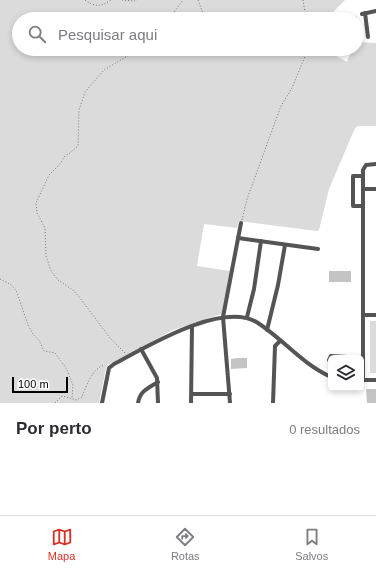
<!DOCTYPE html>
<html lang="pt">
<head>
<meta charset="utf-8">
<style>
  :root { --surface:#fff; --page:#f2f2f3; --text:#2b2b33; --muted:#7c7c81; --line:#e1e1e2; --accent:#d93025 }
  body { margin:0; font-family:Helvetica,sans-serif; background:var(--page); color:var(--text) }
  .controls { position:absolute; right:12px; bottom:12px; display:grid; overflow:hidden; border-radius:6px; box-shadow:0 2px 6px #0003 }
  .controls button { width:36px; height:36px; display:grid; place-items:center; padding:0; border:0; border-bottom:1px solid var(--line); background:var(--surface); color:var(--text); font:20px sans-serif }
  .scale { position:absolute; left:12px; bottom:10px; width:56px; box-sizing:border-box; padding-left:4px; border:2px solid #000; border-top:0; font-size:11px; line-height:14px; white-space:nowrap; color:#000; -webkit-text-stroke:3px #fff; paint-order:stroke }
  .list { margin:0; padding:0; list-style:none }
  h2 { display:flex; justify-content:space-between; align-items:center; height:52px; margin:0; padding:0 16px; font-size:17px }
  h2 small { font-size:13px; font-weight:400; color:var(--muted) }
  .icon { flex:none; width:22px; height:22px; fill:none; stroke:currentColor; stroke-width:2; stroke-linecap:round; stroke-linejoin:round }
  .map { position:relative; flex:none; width:376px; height:403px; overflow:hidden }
  .search { position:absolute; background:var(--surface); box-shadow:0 2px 6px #0003; left:12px; right:12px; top:12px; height:44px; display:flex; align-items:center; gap:10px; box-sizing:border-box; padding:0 14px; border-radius:22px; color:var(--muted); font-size:15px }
  .sheet { height:112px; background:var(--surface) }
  nav { display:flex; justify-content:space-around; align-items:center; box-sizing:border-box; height:56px; border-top:1px solid var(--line); background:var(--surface); font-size:11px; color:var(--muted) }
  nav a { display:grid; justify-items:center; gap:2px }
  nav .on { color:var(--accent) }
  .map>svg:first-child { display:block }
  .green { fill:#dbdbdb }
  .building { fill:#c4c4c4 }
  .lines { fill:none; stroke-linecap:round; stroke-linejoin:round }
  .path { stroke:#767676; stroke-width:1; stroke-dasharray:1 2; stroke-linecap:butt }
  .minor { stroke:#545454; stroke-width:4 }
</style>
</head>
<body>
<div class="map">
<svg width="376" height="403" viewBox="0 0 376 403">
  <rect width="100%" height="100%" fill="#fff"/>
  <!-- green -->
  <g class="green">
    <path d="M0 0H345L334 11 336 19H19V49H324L347 62 352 49H357V42L376 43V126H358L355 128 329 189 319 230 317 231 239 221 237 228 204 224 197 266 230 271 222 314 173 330 108 365 106 368 99 403H0Z"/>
    <rect x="370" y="321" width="6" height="52"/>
  </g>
  <!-- building -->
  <g class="building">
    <rect x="329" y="271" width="22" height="11"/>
    <path d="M238 358H247V368L231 369V359Z"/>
    <path d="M366 389H376V403H367Z"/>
  </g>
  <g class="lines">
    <!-- path -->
    <g class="path">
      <path d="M85 0C95 7 101 7 111 0"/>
      <path d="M122 0 134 1 137 0"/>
      <path d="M198 0 205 19"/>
      <path d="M303 0 306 19"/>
      <path d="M169 19 183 0"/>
      <path d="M353 19 358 16"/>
      <path d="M242 220 247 199 281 106 292 88 308 49"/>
      <path d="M0 279 10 284 16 290 28 325 33 334 39 340 44 351 55 353 66 368 73 385 72 398"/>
      <path d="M125 353 110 338 80 298 73 290 58 280 51 271 46 256 45 228 37 213 36 203 49 175 59 165 65 156 70 153 78 146 79 110 85 92 104 70 139 49"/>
      <path d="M55 403 62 396 76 400 82 397C86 386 93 367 105 365"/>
    </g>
    <!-- minor -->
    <g class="minor">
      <path d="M365 13 368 37"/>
      <path d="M362 14 376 11"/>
      <path d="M376 164 366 165 363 170V315H376"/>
      <path d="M363 176H353V206H363"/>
      <path d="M363 189H376"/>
      <path d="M238 238 318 249"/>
      <path d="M247 317 254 289 261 241"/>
      <path d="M267 330 278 285 285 245"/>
      <path d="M141 349 157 378 158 403"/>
      <path d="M331 362 329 360 331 356 363 358"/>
      <path d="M361 380H376"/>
      <path d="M363 380V315"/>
      <path d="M192 394H230"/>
      <path d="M102 403 109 368 114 364C146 347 223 300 258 323 284 340 302 364 331 377"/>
      <path d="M138 403C140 391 148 388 158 382"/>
      <path d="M191 403 192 326"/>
      <path d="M230 403 223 317 241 223"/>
      <path d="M273 403 275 346 280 341"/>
    </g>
  </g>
</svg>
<div class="controls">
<button><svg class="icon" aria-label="layers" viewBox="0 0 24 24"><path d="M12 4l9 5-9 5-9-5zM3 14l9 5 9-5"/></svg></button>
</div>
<div class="scale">100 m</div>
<div class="search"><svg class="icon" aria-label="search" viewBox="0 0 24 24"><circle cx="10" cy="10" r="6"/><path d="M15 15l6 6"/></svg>Pesquisar aqui</div>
</div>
<section class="sheet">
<h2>Por perto<small>0 resultados</small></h2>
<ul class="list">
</ul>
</section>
<nav>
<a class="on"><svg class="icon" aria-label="map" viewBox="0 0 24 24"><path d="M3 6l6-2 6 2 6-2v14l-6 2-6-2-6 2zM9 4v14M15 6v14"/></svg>Mapa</a>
<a><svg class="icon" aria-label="directions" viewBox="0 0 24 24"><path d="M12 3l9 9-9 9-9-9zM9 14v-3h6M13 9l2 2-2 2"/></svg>Rotas</a>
<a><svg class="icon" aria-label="saved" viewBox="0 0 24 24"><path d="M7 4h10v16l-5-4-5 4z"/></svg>Salvos</a>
</nav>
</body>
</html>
